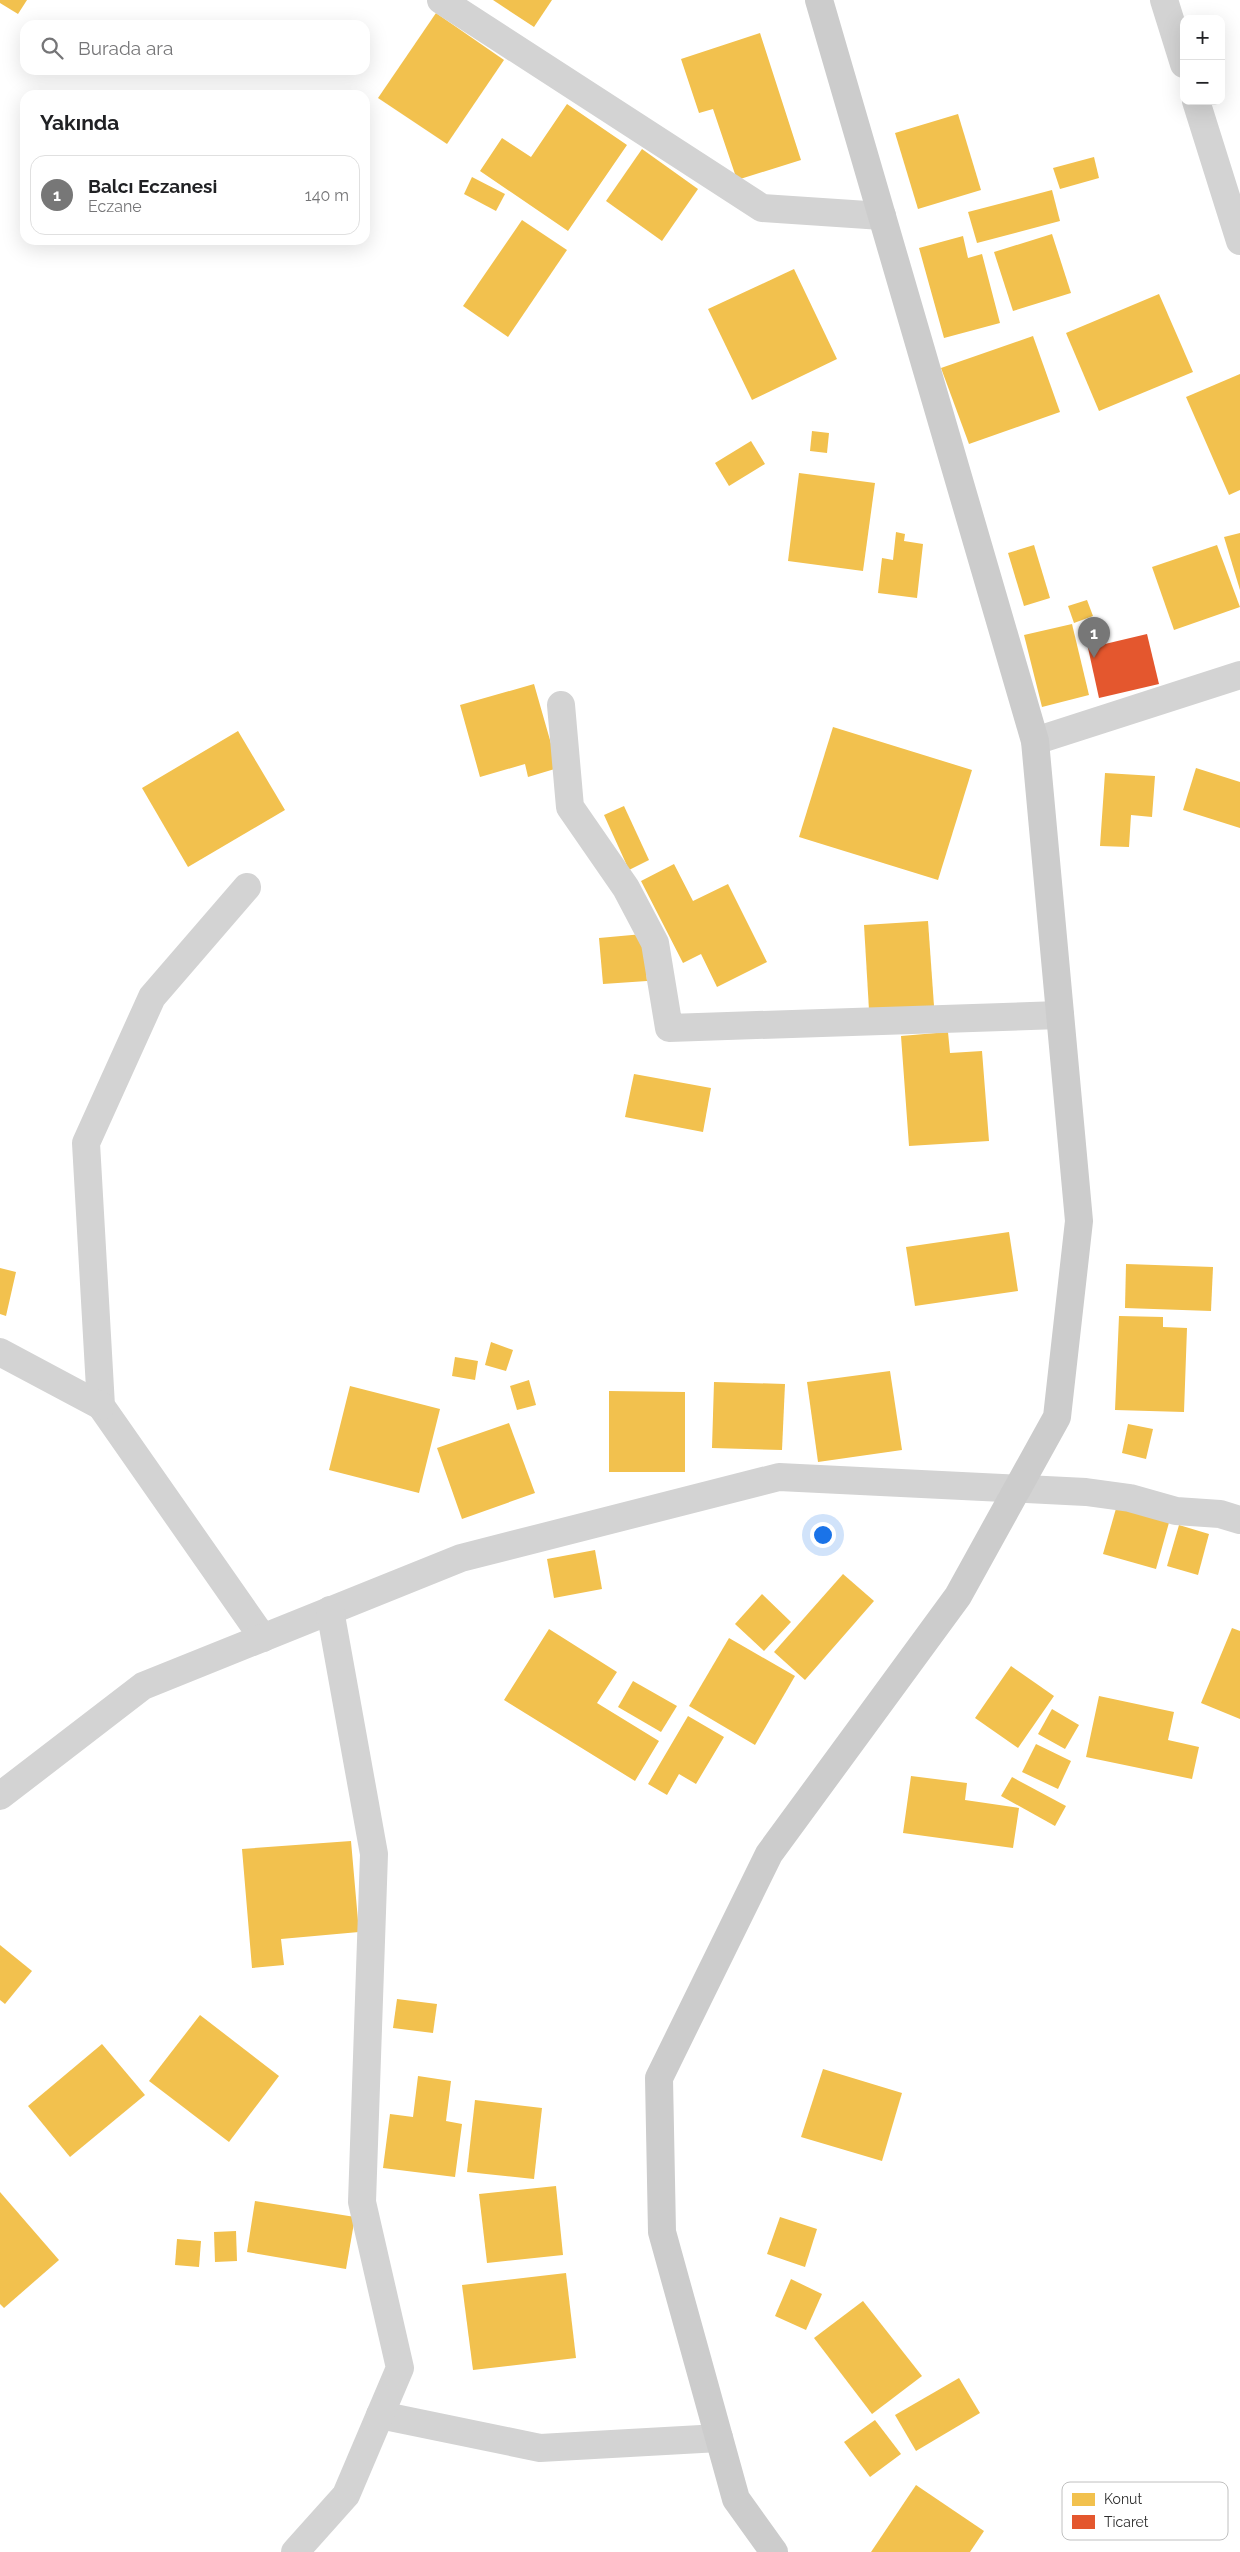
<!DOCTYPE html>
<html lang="tr">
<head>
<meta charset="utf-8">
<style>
  :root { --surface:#fff; --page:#f6f6f6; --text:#202124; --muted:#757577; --line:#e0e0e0; --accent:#777 }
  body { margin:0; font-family:Raleway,sans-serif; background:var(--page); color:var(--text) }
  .controls { position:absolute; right:15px; top:15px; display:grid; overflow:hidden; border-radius:10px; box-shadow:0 5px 20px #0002 }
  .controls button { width:45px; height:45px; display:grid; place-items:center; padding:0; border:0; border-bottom:1px solid var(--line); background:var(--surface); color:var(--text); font:25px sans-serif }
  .you { position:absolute; left:822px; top:1534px; width:18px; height:18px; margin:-12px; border:4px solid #fff; border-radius:50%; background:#1a73e8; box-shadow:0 0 0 8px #1a73e833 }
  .badge { display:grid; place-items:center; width:32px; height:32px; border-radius:50%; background:var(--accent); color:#fff; font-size:16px; font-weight:700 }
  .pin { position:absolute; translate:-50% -41px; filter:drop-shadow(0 1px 2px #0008) }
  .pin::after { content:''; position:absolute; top:26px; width:18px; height:15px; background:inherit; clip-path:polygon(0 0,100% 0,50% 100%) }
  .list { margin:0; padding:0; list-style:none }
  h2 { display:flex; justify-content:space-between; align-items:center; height:65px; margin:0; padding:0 20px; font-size:21px }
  h2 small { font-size:16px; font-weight:400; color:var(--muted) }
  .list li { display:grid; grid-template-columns:32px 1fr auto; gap:15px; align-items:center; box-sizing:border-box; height:80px; margin:0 10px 10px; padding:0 10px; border:1px solid var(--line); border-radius:15px }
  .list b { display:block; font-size:19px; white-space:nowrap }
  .list p { margin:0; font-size:16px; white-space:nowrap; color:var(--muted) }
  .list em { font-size:16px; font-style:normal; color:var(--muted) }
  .icon { flex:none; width:28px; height:28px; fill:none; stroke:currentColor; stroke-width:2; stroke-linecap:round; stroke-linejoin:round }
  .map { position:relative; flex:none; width:1240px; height:2552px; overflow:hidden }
  .search { position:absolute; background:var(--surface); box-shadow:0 5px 20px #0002; left:20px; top:20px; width:350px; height:55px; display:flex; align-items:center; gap:12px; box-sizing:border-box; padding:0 18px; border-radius:15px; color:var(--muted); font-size:19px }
  .panel { position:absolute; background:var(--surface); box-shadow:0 5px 20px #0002; left:20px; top:90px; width:350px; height:155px; border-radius:15px }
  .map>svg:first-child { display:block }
  .homes { fill:#f2c14e }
  .shops { fill:#e4572e }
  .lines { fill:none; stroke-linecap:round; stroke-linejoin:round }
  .street { stroke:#d3d3d3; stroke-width:28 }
  .secondary { stroke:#ccc; stroke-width:28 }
  .key { fill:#fff; stroke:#c0c0c0; stroke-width:1 }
  .key-label { font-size:14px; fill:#2e2e2e }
</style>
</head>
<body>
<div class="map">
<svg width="1240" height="2552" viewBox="0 0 1240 2552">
  <rect width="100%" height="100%" fill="#fff"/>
  <!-- homes -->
  <g class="homes">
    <path d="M0 0H27L18 14 0 3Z"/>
    <path d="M493 0H552L534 27Z"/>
    <path d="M436 13 504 60 447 144 378 98Z"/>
    <path d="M760 33 801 160 737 180 713 109 699 113 681 59Z"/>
    <path d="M567 104 627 145 568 231 480 171 502 138 531 157Z"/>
    <path d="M958 114 981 190 918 209 895 133Z"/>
    <path d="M642 149 698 189 662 241 606 201Z"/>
    <path d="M1094 157 1099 178 1060 189 1053 168Z"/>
    <path d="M472 177 505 194 496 211 464 194Z"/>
    <path d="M1052 190 1060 221 977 243 968 212Z"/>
    <path d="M522 220 567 250 508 337 463 306Z"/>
    <path d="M1052 234 1071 293 1013 311 994 252Z"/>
    <path d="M963 236 968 258 982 254 1000 323 944 338 919 248Z"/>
    <path d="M794 269 837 359 752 400 708 309Z"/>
    <path d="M1159 294 1193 372 1099 411 1066 333Z"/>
    <path d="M1033 336 1060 412 969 444 941 368Z"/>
    <path d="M1240 374V490L1229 495 1186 397Z"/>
    <path d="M812 431 829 433 827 453 810 451Z"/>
    <path d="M751 441 765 464 729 486 715 463Z"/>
    <path d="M799 473 875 483 863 571 788 561Z"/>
    <path d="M896 532 905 534 904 541 923 544 917 598 878 593 882 558 893 560Z"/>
    <path d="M1240 533V590L1224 537Z"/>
    <path d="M1034 545 1050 598 1024 606 1008 553Z"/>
    <path d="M1217 545 1240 607 1174 630 1152 567Z"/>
    <path d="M1087 600 1093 616 1074 623 1068 606Z"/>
    <path d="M1072 624 1089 695 1042 707 1024 635Z"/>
    <path d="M534 684 558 768 528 777 525 764 480 777 460 705Z"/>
    <path d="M833 727 972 770 938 880 799 837Z"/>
    <path d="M238 731 285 810 188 867 142 788Z"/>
    <path d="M1196 768 1240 782V828L1183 810Z"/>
    <path d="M1105 773 1155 776 1152 817 1131 815 1129 847 1100 846Z"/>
    <path d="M624 806 649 860 629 870 604 815Z"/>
    <path d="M674 864 693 901 728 884 767 962 717 987 701 954 683 963 641 881Z"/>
    <path d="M928 921 934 1006 869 1010 864 925Z"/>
    <path d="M643 934 647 981 603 984 599 938Z"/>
    <path d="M948 1032 950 1053 982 1051 989 1141 909 1146 901 1036Z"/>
    <path d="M634 1074 711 1088 703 1132 625 1117Z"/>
    <path d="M1009 1232 1018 1291 915 1306 906 1247Z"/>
    <path d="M1126 1264 1213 1267 1211 1311 1125 1308Z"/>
    <path d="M0 1268 16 1272 6 1316 0 1314Z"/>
    <path d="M1119 1316 1163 1317V1327L1187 1328 1184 1412 1115 1410Z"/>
    <path d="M491 1342 513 1350 506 1371 485 1365Z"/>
    <path d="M455 1357 478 1361 475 1380 452 1376Z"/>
    <path d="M890 1371 902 1450 818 1462 807 1382Z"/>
    <path d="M529 1380 536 1405 517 1410 510 1386Z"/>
    <path d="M714 1382 785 1384 782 1450 712 1448Z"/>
    <path d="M350 1386 440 1409 419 1493 329 1470Z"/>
    <path d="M609 1391 685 1392V1472H609Z"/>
    <path d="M509 1423 535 1493 462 1519 437 1448Z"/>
    <path d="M1128 1424 1153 1429 1146 1459 1122 1453Z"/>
    <path d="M1117 1505 1170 1519 1156 1569 1103 1554Z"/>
    <path d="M1179 1525 1209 1534 1198 1575 1167 1566Z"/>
    <path d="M595 1550 602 1589 554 1598 547 1559Z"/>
    <path d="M843 1574 874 1601 805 1680 774 1652Z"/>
    <path d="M762 1594 791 1622 764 1651 735 1624Z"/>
    <path d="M1232 1628 1240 1631V1719L1201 1703Z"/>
    <path d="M549 1629 617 1672 597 1703 659 1741 635 1781 504 1700Z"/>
    <path d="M729 1638 795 1676 755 1745 689 1706Z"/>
    <path d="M1011 1666 1054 1696 1018 1748 975 1718Z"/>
    <path d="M633 1681 677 1706 661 1732 618 1707Z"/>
    <path d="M1099 1696 1174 1712 1168 1740 1199 1747 1192 1779 1086 1757Z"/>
    <path d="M1052 1709 1079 1725 1065 1749 1038 1734Z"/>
    <path d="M688 1716 724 1737 696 1784 679 1774 667 1795 648 1784Z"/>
    <path d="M1036 1744 1071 1761 1058 1789 1022 1772Z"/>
    <path d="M911 1776 967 1783 965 1800 1019 1808 1013 1848 903 1833Z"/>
    <path d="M1012 1777 1066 1806 1055 1826 1001 1796Z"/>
    <path d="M351 1841 359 1932 281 1939 284 1965 252 1968 242 1849Z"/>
    <path d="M0 1945 32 1971 5 2004 0 2000Z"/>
    <path d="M397 1999 437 2004 433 2033 393 2028Z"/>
    <path d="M200 2015 279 2076 229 2142 149 2081Z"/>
    <path d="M102 2044 145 2095 70 2157 28 2106Z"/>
    <path d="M823 2069 902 2093 882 2161 801 2137Z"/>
    <path d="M418 2076 451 2081 446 2121 462 2124 455 2177 383 2168 390 2114 413 2117Z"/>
    <path d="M475 2100 542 2108 534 2179 467 2172Z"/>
    <path d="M556 2186 563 2255 487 2263 479 2194Z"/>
    <path d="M0 2192 59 2260 4 2308 0 2304Z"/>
    <path d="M255 2201 355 2217 346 2269 247 2252Z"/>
    <path d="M780 2217 817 2229 805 2267 767 2254Z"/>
    <path d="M236 2231 237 2261 215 2262 214 2232Z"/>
    <path d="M177 2239 201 2241 199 2267 175 2265Z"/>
    <path d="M566 2273 576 2358 473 2370 462 2285Z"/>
    <path d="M791 2279 822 2294 806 2330 775 2316Z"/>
    <path d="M863 2301 922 2376 872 2414 814 2338Z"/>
    <path d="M959 2378 980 2413 916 2451 895 2415Z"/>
    <path d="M875 2420 901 2454 870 2477 844 2442Z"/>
    <path d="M916 2485 984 2531 970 2552H871Z"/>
  </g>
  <!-- shops -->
  <path class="shops" d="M1147 634 1159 684 1099 698 1088 648Z"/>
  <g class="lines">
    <!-- street -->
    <g class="street">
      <path d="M441 0 762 208 882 216"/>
      <path d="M1164 0 1184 64"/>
      <path d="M1196 101 1240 241"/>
      <path d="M561 705 570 807 626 888 655 943 669 1028 1060 1015"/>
      <path d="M1035 741 1240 675"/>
      <path d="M247 887 152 997 86 1143 101 1406 263 1638"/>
      <path d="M0 1352 101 1406"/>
      <path d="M0 1796 143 1686 461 1558 779 1477 1086 1492 1130 1498 1176 1511 1220 1514 1240 1520"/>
      <path d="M380 2415 540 2448 719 2438"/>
      <path d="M295 2552 346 2495 400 2368 362 2202 374 1854 330 1610"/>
    </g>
    <!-- secondary -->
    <path class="secondary" d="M774 2552 736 2499 662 2232 659 2078 769 1854 958 1596 1057 1417 1079 1221 1035 741 819 0"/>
  </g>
  <!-- legend -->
  <rect x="1062" y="2482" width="166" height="58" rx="8" class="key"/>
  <rect x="1072" y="2493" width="23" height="13" fill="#f2c14e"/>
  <rect x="1072" y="2515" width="23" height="14" fill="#e4572e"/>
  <g class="key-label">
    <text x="1104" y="2504">Konut</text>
    <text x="1104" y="2527">Ticaret</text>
  </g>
</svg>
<div class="controls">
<button>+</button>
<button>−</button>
</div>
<div class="you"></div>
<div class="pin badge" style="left:1094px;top:658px">1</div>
<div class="search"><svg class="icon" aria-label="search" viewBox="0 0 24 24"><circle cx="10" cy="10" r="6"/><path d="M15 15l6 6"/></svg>Burada ara</div>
<section class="panel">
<h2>Yakında<small></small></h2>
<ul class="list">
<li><span class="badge">1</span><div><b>Balcı Eczanesi</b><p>Eczane</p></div><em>140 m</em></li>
</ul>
</section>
</div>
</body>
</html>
